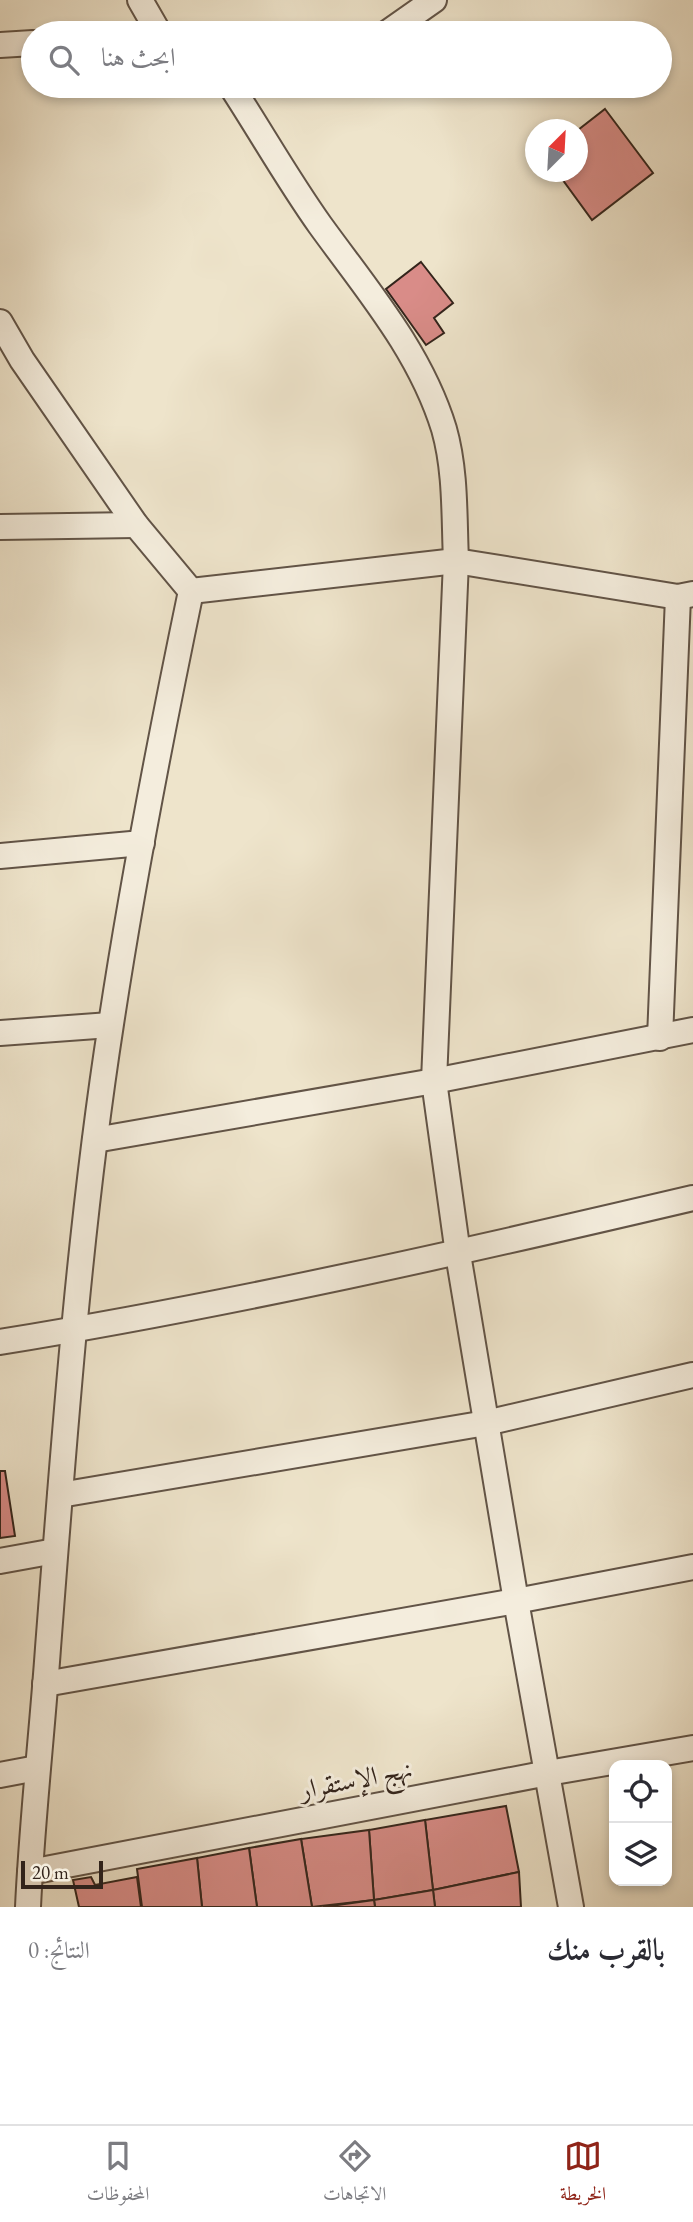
<!DOCTYPE html>
<html lang="ar">
<head>
<meta charset="utf-8">
<style>
  :root { --surface:#fff; --page:#f2f2f3; --text:#2b2b33; --muted:#7c7c81; --line:#e1e1e2; --accent:#8f2418 }
  body { margin:0; font-family:"EB Garamond",Amiri,serif; background:var(--page); color:var(--text); direction:rtl }
  .controls { position:absolute; right:21px; bottom:21px; display:grid; overflow:hidden; border-radius:14px; box-shadow:0 4px 10px #0003 }
  .controls button { width:63px; height:63px; display:grid; place-items:center; padding:0; border:0; border-bottom:2px solid var(--line); background:var(--surface); color:var(--text); font:35px sans-serif }
  .compass { position:absolute; left:525px; top:119px; width:63px; height:63px; border-radius:50%; background:var(--surface); box-shadow:0 4px 10px #0003; rotate:24deg }
  .scale { position:absolute; left:21px; bottom:18px; width:82px; box-sizing:border-box; padding-left:7px; border:4px solid #33241b; border-top:0; font-size:19px; line-height:24px; white-space:nowrap; color:#33241b; -webkit-text-stroke:5px #f4eddd; paint-order:stroke }
  .list { margin:0; padding:0; list-style:none }
  h2 { display:flex; justify-content:space-between; align-items:center; height:91px; margin:0; padding:0 28px; font-size:30px }
  h2 small { font-size:23px; font-weight:400; color:var(--muted) }
  .icon { flex:none; width:38px; height:38px; fill:none; stroke:currentColor; stroke-width:2; stroke-linecap:round; stroke-linejoin:round }
  .map { position:relative; flex:none; width:693px; height:1907px; overflow:hidden; direction:ltr }
  .search { position:absolute; background:var(--surface); box-shadow:0 4px 10px #0003; left:21px; right:21px; top:21px; height:77px; display:flex; align-items:center; gap:18px; box-sizing:border-box; padding:0 24px; border-radius:38px; color:var(--muted); font-size:26px }
  .sheet { height:217px; background:var(--surface) }
  nav { display:flex; justify-content:space-around; align-items:center; box-sizing:border-box; height:98px; border-top:2px solid var(--line); background:var(--surface); font-size:19px; color:var(--muted) }
  nav a { display:grid; justify-items:center; gap:4px }
  nav .on { color:var(--accent) }
  .map>svg:first-child { display:block }
  .building { fill:#d98c88; stroke:#33241b; stroke-width:2 }
  .lines { fill:none; stroke-linecap:round; stroke-linejoin:round }
  .minor-casing { stroke:#625447; stroke-width:28 }
  .minor { stroke:#f4eddd; stroke-width:24 }
  .labels { text-anchor:middle; dominant-baseline:central; stroke-width:6; stroke-linejoin:round; paint-order:stroke }
  .street-label { font-size:26px; fill:#33241b; stroke:#f4eddd }
</style>
</head>
<body>
<div class="map">
<svg width="693" height="1907" viewBox="0 0 693 1907">
  <rect width="100%" height="100%" fill="#eee4cb"/>
  <filter id="stains"><feTurbulence type="fractalNoise" baseFrequency=".00286" numOctaves="4"/><feColorMatrix values="0 0 0 0 .2 0 0 0 0 .09 0 0 0 0 .02 0 0 0 .5 -.17"/></filter>
  <radialGradient id="worn" r=".72"><stop offset=".6" stop-color="#630" stop-opacity="0"/><stop offset="1" stop-color="#630" stop-opacity=".3"/></radialGradient>
  <!-- building -->
  <g class="building">
    <path d="M605 109 653 173 592 220 557 172H578V130Z"/>
    <path d="M421 262 453 303 434 318 444 333 426 345 386 289Z"/>
    <path d="M0 1471H5L15 1536 0 1538Z"/>
    <path d="M506 1806 519 1872 433 1890 425 1820Z"/>
    <path d="M425 1820 433 1890 374 1900 369 1830Z"/>
    <path d="M369 1830 374 1900 312 1907 301 1839Z"/>
    <path d="M301 1839 312 1907H257L249 1848Z"/>
    <path d="M249 1848 257 1907H202L197 1858Z"/>
    <path d="M197 1858 202 1907H142L137 1869Z"/>
    <path d="M519 1872 521 1907H435L433 1890Z"/>
    <path d="M91 1877 95 1885 137 1877 141 1907H79L73 1880Z"/>
    <path d="M433 1890 435 1907H375L374 1900Z"/>
    <path d="M374 1900 375 1907H323Z"/>
  </g>
  <g class="lines">
    <!-- minor casing -->
    <g class="minor-casing">
      <g id="minor">
        <path d="M140 0 159 33"/>
        <path d="M387 33 434 0"/>
        <path d="M0 45 33 43"/>
        <path d="M231 86C261 132 288 180 320 225 367 290 420 351 444 429 456 471 454 517 456 561L434 1081 458 1254 516 1601 571 1907"/>
        <path d="M0 322 22 360 136 525 191 591"/>
        <path d="M0 527 136 525"/>
        <path d="M191 591 456 561 678 597 693 594"/>
        <path d="M0 856 142 843"/>
        <path d="M0 1033 110 1025"/>
        <path d="M660 1038 678 597"/>
        <path d="M95 1140 434 1081 693 1030"/>
        <path d="M0 1342C233 1304 463 1252 693 1198"/>
        <path d="M60 1495 486 1423 693 1375"/>
        <path d="M0 1561 55 1551"/>
        <path d="M45 1684 516 1601 693 1567"/>
        <path d="M0 1775 37 1768"/>
        <path d="M30 1872 548 1773 693 1748"/>
        <path d="M28 1907C32 1820 42 1734 48 1648 64 1440 79 1230 111 1024 133 879 161 735 191 591"/>
      </g>
    </g>
    <!-- minor -->
    <use href="#minor" class="minor"/>
  </g>
  <g class="labels">
    <!-- street labels -->
    <g class="street-label">
      <text transform="translate(356 1779) rotate(-11)">نهج الإستقرار</text>
    </g>
  </g>
  <rect width="100%" height="100%" filter="url(#stains)"/>
  <rect width="100%" height="100%" fill="url(#worn)"/>
</svg>
<div class="controls">
<button><svg class="icon" aria-label="locate" viewBox="0 0 24 24"><circle cx="12" cy="12" r="6"/><path d="M12 2v4M12 18v4M2 12h4M18 12h4"/></svg></button>
<button><svg class="icon" aria-label="layers" viewBox="0 0 24 24"><path d="M12 4l9 5-9 5-9-5zM3 14l9 5 9-5"/></svg></button>
</div>
<svg class="compass" viewBox="-18 -18 36 36"><path d="M0-13l5 13h-10z" fill="#e53935"/><path d="M0 13l5-13h-10z" fill="#7c7c81"/></svg>
<div class="scale">20 m</div>
<div class="search"><svg class="icon" aria-label="search" viewBox="0 0 24 24"><circle cx="10" cy="10" r="6"/><path d="M15 15l6 6"/></svg>ابحث هنا</div>
</div>
<section class="sheet">
<h2>بالقرب منك<small>النتائج: 0</small></h2>
<ul class="list">
</ul>
</section>
<nav>
<a class="on"><svg class="icon" aria-label="map" viewBox="0 0 24 24"><path d="M3 6l6-2 6 2 6-2v14l-6 2-6-2-6 2zM9 4v14M15 6v14"/></svg>الخريطة</a>
<a><svg class="icon" aria-label="directions" viewBox="0 0 24 24"><path d="M12 3l9 9-9 9-9-9zM9 14v-3h6M13 9l2 2-2 2"/></svg>الاتجاهات</a>
<a><svg class="icon" aria-label="saved" viewBox="0 0 24 24"><path d="M7 4h10v16l-5-4-5 4z"/></svg>المحفوظات</a>
</nav>
</body>
</html>
